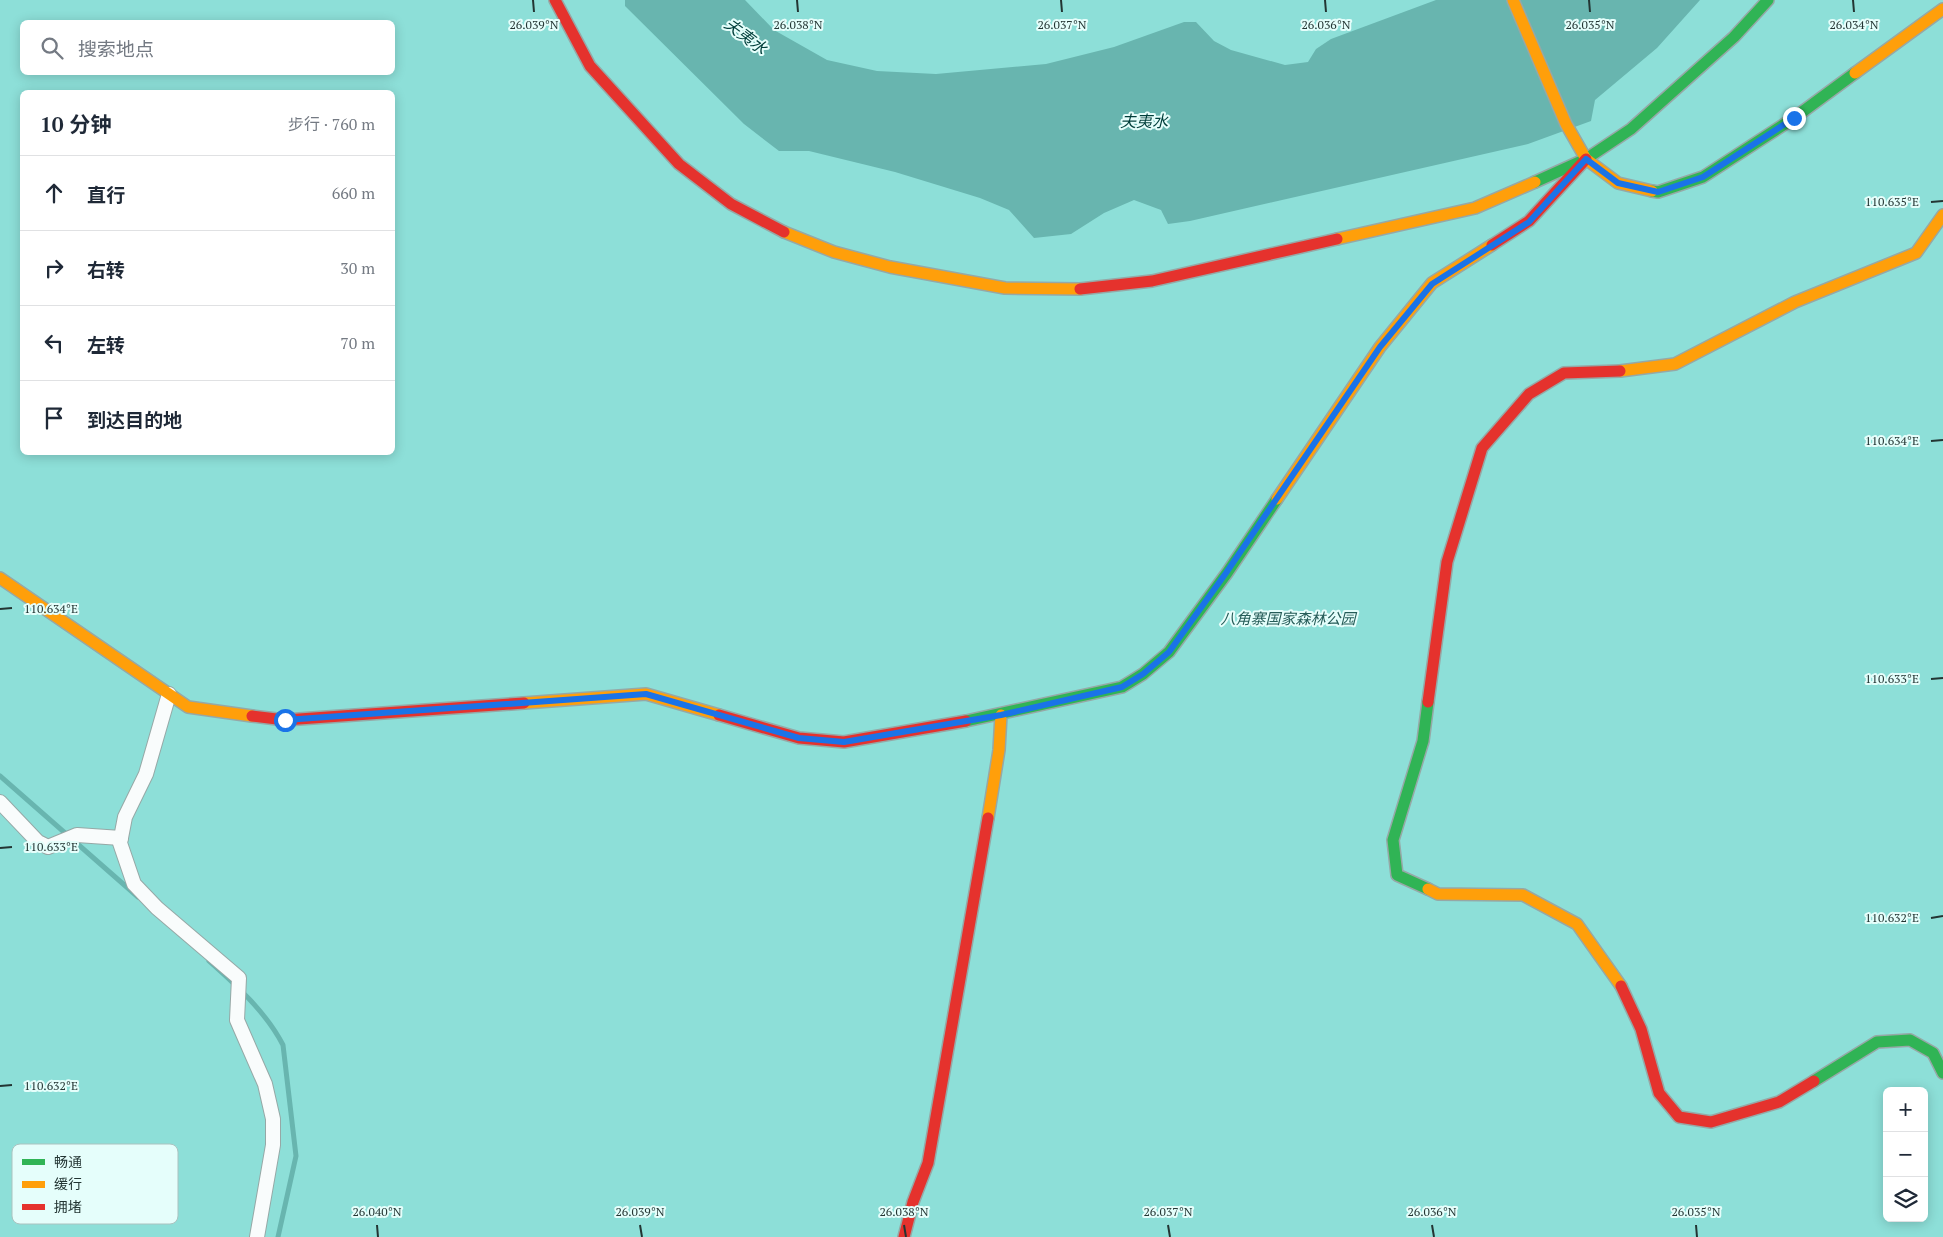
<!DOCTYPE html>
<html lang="zh">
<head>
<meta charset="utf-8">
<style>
  :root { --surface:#fff; --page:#f6f6f7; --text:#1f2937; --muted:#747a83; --line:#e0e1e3 }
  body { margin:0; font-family:"PT Serif","Noto Sans SC",serif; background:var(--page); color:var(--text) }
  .controls { position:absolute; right:15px; bottom:15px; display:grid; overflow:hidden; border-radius:8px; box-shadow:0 2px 12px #0003 }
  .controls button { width:45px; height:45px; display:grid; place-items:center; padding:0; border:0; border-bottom:1px solid var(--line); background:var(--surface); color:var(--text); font:25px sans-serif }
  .stop { position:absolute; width:15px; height:15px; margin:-11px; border:4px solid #1a73e8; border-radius:50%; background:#fff }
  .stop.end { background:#1a73e8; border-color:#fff; box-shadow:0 1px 5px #0008 }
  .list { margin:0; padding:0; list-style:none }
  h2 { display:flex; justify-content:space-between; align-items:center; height:65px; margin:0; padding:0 20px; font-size:21px }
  h2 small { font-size:16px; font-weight:400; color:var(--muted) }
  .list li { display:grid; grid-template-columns:32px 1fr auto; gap:15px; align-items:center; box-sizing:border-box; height:75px; padding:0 20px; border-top:1px solid var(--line) }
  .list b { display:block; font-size:19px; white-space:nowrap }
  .list em { font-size:16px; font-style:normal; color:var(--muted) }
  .icon { flex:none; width:28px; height:28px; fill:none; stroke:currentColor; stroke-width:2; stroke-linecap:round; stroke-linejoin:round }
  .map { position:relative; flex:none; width:1943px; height:1237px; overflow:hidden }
  .search { position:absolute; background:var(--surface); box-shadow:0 2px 12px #0003; left:20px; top:20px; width:375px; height:55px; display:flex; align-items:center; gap:12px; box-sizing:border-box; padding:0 18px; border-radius:8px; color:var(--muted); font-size:19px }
  .panel { position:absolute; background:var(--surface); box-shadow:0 2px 12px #0003; left:20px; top:90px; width:375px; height:365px; border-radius:8px }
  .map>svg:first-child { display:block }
  .green { fill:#8ddfd8; fill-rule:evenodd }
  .water { fill:#68b5af }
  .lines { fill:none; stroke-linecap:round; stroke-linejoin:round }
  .stream { stroke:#68b5af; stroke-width:5 }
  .street-casing { stroke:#96a8a6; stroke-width:16 }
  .fast-casing { stroke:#96a8a6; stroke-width:14 }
  .slow-casing { stroke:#96a8a6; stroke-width:14 }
  .jam-casing { stroke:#96a8a6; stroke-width:14 }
  .street { stroke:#f9fcfc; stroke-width:14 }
  .fast { stroke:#30b455; stroke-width:11 }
  .slow { stroke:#ff9f0a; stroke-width:11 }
  .jam { stroke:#e5322d; stroke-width:11 }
  .route { stroke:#1a73e8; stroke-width:6 }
  .ticks { fill:none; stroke:#233533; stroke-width:2 }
  .labels { text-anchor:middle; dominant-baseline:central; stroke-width:4; stroke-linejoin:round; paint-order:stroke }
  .park-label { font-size:15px; font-style:italic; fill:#255c58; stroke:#e5fefb }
  .water-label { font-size:16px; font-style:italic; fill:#003e3a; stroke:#e5fefb }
  .key { fill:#e5fefb; stroke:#abc2bf; stroke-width:1 }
  .key-label { font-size:14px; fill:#233533 }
  .ticks-label { font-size:12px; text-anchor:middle; fill:#233533; stroke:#e5fefb; stroke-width:4; stroke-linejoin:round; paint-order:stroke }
</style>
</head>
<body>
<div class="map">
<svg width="1943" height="1237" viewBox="0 0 1943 1237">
  <rect width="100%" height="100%" fill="#d4ebe8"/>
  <!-- green -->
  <path class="green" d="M0 0H1943V1237H0ZM22 22H392V72H22ZM22 92H392V452H22ZM1887 1091H1924V1218H1887Z"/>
  <!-- water -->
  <path class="water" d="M625 0H745L774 30 827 60 877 71 936 74 1046 64 1114 47 1184 22H1196L1214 41 1231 50 1285 65 1308 62 1316 49 1331 39 1436 0H1700L1657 48 1595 100 1591 121 1528 144 1190 221 1168 224 1161 210 1134 200 1104 213 1071 234 1034 238 1009 210 980 198 895 172 809 151H779L744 124 625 6Z"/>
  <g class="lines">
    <!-- stream -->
    <g class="stream">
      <path d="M0 776 138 897"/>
      <path d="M209 961C237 986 266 1012 283 1045L296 1156 278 1237"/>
    </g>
    <!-- street casing -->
    <g class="street-casing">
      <g id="street">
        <path d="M169 694 146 774 125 817 120 843 134 884 157 908 239 978 237 1020 265 1084 273 1119V1145L257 1237"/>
        <path d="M0 802 38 842 48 847 77 835 121 838"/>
      </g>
    </g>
    <!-- fast casing -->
    <g class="fast-casing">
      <g id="fast">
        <path d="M1535 182 1586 159 1631 129 1734 37 1768 0"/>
        <path d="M1652 191 1658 192 1703 177 1794 118 1855 73"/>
        <path d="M966 721 1122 687 1143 674 1169 652 1227 573 1277 499"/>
        <path d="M1428 889 1397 875 1393 840 1423 741 1428 702"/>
        <path d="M1814 1081 1877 1042 1910 1040 1933 1053 1943 1073"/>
      </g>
    </g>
    <!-- slow casing -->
    <g class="slow-casing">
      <g id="slow">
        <path d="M1513 0 1566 124 1586 159 1618 183 1652 191"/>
        <path d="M1855 73 1943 9"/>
        <path d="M784 232 834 252 890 267 1005 288 1080 289"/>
        <path d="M1337 239 1475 208 1535 182"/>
        <path d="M1620 371 1675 364 1795 302 1916 253 1943 215"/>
        <path d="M1277 499 1380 347 1432 283 1492 245"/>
        <path d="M0 578 188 707 252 716"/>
        <path d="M524 703 646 694 719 715"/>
        <path d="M988 818 999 750 1001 715"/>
        <path d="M1428 889 1438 894 1523 895 1577 924 1621 986"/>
      </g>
    </g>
    <!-- jam casing -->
    <g class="jam-casing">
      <g id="jam">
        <path d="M555 0 590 66 679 164 731 204 784 232"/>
        <path d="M1492 245 1529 221 1586 159"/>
        <path d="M1080 289 1152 281 1337 239"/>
        <path d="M1428 702 1447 562 1482 448 1529 394 1564 373 1620 371"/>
        <path d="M719 715 799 738 844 742 966 721"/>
        <path d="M252 716 285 720 524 703"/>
        <path d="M1621 986 1641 1029 1659 1093 1679 1117 1711 1122 1779 1102 1814 1081"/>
        <path d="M904 1237 913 1202 928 1163 988 818"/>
      </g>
    </g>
    <!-- street -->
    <use href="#street" class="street"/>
    <!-- fast -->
    <use href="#fast" class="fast"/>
    <!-- slow -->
    <use href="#slow" class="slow"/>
    <!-- jam -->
    <use href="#jam" class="jam"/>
  </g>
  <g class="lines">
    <!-- route -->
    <path class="route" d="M285 720 646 694 799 738 844 742 1001 715 1122 687 1143 674 1169 652 1226 573 1380 347 1432 284 1529 222 1586 159 1618 183 1658 192 1703 177 1794 118"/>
  </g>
  <!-- ticks -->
  <path class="ticks" d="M533 0 534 12M797 0 798 12M1061 0 1062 12M1325 0 1326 12M1589 0 1590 12M1853 0 1854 12M1931 202 1943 201M1931 441 1943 440M0 609 12 608M1931 679 1943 678M0 848 12 847M1931 918 1943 916M0 1086 12 1085M377 1225 378 1237M640 1225 642 1237M904 1225 906 1237M1168 1225 1170 1237M1432 1225 1434 1237M1696 1225 1697 1237"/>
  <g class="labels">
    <!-- park labels -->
    <g class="park-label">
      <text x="1288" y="618">八角寨国家森林公园</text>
    </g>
    <!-- water labels -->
    <g class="water-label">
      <text transform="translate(746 36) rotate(37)">夫夷水</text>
      <text x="1144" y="121">夫夷水</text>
    </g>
  </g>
  <!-- legend -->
  <rect x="12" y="1144" width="166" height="80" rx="8" class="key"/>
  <rect x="22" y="1159" width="23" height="6" fill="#30b455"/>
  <rect x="22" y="1181" width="23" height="7" fill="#ff9f0a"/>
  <rect x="22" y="1204" width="23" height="6" fill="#e5322d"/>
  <g class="key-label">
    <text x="54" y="1167">畅通</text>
    <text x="54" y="1189">缓行</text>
    <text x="54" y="1212">拥堵</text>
  </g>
  <g class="ticks-label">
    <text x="798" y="29">26.038°N</text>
    <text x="1062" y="29">26.037°N</text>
    <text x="1854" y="29">26.034°N</text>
    <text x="534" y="29">26.039°N</text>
    <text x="1326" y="29">26.036°N</text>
    <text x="1590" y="29">26.035°N</text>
    <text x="1892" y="206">110.635°E</text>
    <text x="1892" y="445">110.634°E</text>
    <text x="51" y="613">110.634°E</text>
    <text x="1892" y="683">110.633°E</text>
    <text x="51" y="851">110.633°E</text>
    <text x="1892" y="922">110.632°E</text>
    <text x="51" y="1090">110.632°E</text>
    <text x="377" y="1216">26.040°N</text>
    <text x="640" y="1216">26.039°N</text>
    <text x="904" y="1216">26.038°N</text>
    <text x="1168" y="1216">26.037°N</text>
    <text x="1432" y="1216">26.036°N</text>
    <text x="1696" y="1216">26.035°N</text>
  </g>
</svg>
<div class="controls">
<button>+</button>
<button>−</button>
<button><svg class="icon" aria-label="layers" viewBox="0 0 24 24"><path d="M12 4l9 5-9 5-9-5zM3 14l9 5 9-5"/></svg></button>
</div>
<div class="stop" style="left:285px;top:720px"></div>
<div class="stop end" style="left:1794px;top:118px"></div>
<div class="search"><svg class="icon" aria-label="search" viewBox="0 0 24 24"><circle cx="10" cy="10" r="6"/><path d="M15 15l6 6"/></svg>搜索地点</div>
<section class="panel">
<h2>10 分钟<small>步行 · 760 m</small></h2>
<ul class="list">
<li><svg class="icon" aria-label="ahead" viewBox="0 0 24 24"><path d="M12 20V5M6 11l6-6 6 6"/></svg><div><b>直行</b></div><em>660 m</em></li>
<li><svg class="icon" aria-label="right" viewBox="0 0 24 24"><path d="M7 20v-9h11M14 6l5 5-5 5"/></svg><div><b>右转</b></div><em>30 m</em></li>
<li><svg class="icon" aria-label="left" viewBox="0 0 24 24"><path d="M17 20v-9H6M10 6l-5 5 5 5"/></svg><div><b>左转</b></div><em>70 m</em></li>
<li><svg class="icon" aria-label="arrive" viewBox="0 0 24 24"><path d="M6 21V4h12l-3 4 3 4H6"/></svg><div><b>到达目的地</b></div></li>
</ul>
</section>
</div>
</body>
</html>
